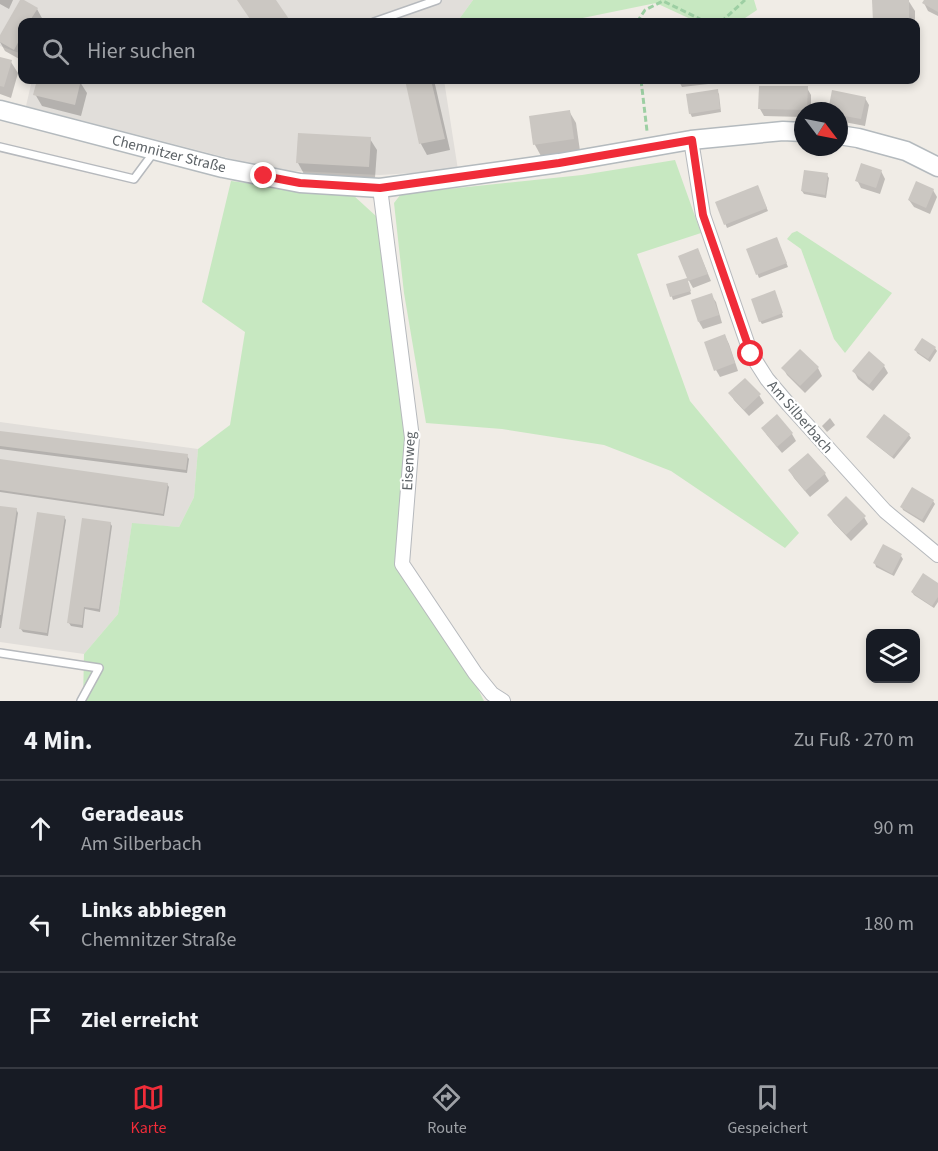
<!DOCTYPE html>
<html lang="de">
<head>
<meta charset="utf-8">
<style>
  :root { --surface:#171b24; --page:#20242c; --text:#f1f3f6; --muted:#9ea1a6; --line:#363941; --accent:#f02c39 }
  body { margin:0; font-family:"Source Sans 3",sans-serif; background:var(--page); color:var(--text) }
  .controls { position:absolute; right:18px; bottom:18px; display:grid; overflow:hidden; border-radius:12px; box-shadow:0 3px 9px #0003 }
  .controls button { width:54px; height:54px; display:grid; place-items:center; padding:0; border:0; border-bottom:2px solid var(--line); background:var(--surface); color:var(--text); font:30px sans-serif }
  .compass { position:absolute; left:794px; top:102px; width:54px; height:54px; border-radius:50%; background:var(--surface); box-shadow:0 3px 9px #0003; rotate:122deg }
  .stop { position:absolute; width:18px; height:18px; margin:-14px; border:4px solid #f02c39; border-radius:50%; background:#fff }
  .stop.end { background:#f02c39; border-color:#fff; box-shadow:0 2px 6px #0008 }
  .list { margin:0; padding:0; list-style:none }
  h2 { display:flex; justify-content:space-between; align-items:center; height:78px; margin:0; padding:0 24px; font-size:26px }
  h2 small { font-size:20px; font-weight:400; color:var(--muted) }
  .list li { display:grid; grid-template-columns:39px 1fr auto; gap:18px; align-items:center; box-sizing:border-box; height:96px; padding:0 24px; border-top:2px solid var(--line) }
  .list b { display:block; font-size:22px; white-space:nowrap }
  .list p { margin:0; font-size:20px; white-space:nowrap; color:var(--muted) }
  .list em { font-size:20px; font-style:normal; color:var(--muted) }
  .icon { flex:none; width:33px; height:33px; fill:none; stroke:currentColor; stroke-width:2; stroke-linecap:round; stroke-linejoin:round }
  .map { position:relative; flex:none; width:938px; height:701px; overflow:hidden }
  .search { position:absolute; background:var(--surface); box-shadow:0 3px 9px #0003; left:18px; right:18px; top:18px; height:66px; display:flex; align-items:center; gap:15px; box-sizing:border-box; padding:0 21px; border-radius:12px; color:var(--muted); font-size:22px }
  .sheet { height:366px; background:var(--surface) }
  nav { display:flex; justify-content:space-around; align-items:center; box-sizing:border-box; height:84px; border-top:2px solid var(--line); background:var(--surface); font-size:16px; color:var(--muted) }
  nav a { display:grid; justify-items:center; gap:3px }
  nav .on { color:var(--accent) }
  .map>svg:first-child { display:block }
  .industrial { fill:#e1deda }
  .green { fill:#c7e8c1 }
  .shadow { fill:#0003 }
  .building { fill:#cbc7c2 }
  .lines { fill:none; stroke-linecap:round; stroke-linejoin:round }
  .lane-casing { stroke:#b6b9bd; stroke-width:10 }
  .street-casing { stroke:#b6b9bd; stroke-width:16 }
  .secondary-casing { stroke:#b4babe; stroke-width:21 }
  .path { stroke:#9dcfa3; stroke-width:3; stroke-dasharray:6 3; stroke-linecap:butt }
  .lane { stroke:#fff; stroke-width:7 }
  .street { stroke:#fff; stroke-width:14 }
  .secondary { stroke:#fff; stroke-width:18 }
  .route { stroke:#f02c39; stroke-width:8 }
  .labels { text-anchor:middle; dominant-baseline:central; stroke-width:4.5; stroke-linejoin:round; paint-order:stroke }
  .street-label { font-size:15px; fill:#5d6367; stroke:#fff }
</style>
</head>
<body>
<div class="map">
<svg width="938" height="701" viewBox="0 0 938 701">
  <rect width="100%" height="100%" fill="#f0ece6"/>
  <!-- industrial -->
  <g class="industrial">
    <path d="M0 0H473L457 22H22V54L0 46Z"/>
    <path d="M32 80H444L458 170 380 175 274 170 26 106Z"/>
    <path d="M0 422 198 449 194 497 179 527 132 524 118 614 84 654 0 642Z"/>
  </g>
  <!-- green -->
  <g class="green">
    <path d="M473 0H754L757 10 739 22H697L656 3 563 22H457Z"/>
    <path d="M675 160 701 233 637 254 690 401 799 533 785 548 671 471 604 445 502 429 426 423 404 293 394 203 401 194 582 175Z"/>
    <path d="M231 181 293 189 353 195 377 217 409 439 398 565 476 685 484 701H83L84 654 118 614 132 523 179 527 194 497 198 449 230 425 245 332 202 302Z"/>
    <path d="M797 231 892 293 845 353 834 339 801 249 787 239 792 233Z"/>
  </g>
  <!-- shadow -->
  <g class="shadow">
    <path d="M0 0H13L9 9 0 4Z"/>
    <path d="M238 0H274L290 22H253Z"/>
    <path d="M908 0 915 11V22H874V1Z"/>
    <path d="M926 0H938V16L928 11 924 3Z"/>
    <path d="M37 9 43 20 42 22H22V57L21 60 5 51 0 42V38Z"/>
    <path d="M0 58 11 62 18 73 11 98 0 94Z"/>
    <path d="M38 80H72L80 82 87 93 81 116 42 106 35 94Z"/>
    <path d="M406 80H434L450 150 427 155 421 144Z"/>
    <path d="M678 80H716L717 83 682 87Z"/>
    <path d="M807 88 811 95V111H803V117L764 116 760 109Z"/>
    <path d="M717 91 719 94 721 112 692 117 690 113Z"/>
    <path d="M865 98 869 105 865 126 839 121V111H829Z"/>
    <path d="M569 111 576 123 580 151 541 156 535 145 530 117Z"/>
    <path d="M370 139 377 150 375 178 304 174 298 163Z"/>
    <path d="M881 171 885 179 880 194 861 188 857 180Z"/>
    <path d="M827 175 829 178 826 198 804 194 802 191Z"/>
    <path d="M759 190 768 211 727 228 717 203Z"/>
    <path d="M933 190 937 197 930 214 914 207 909 200Z"/>
    <path d="M778 242 788 267 759 278 748 250Z"/>
    <path d="M698 250 711 281 693 288 688 279Z"/>
    <path d="M687 279 691 294 673 300 668 285Z"/>
    <path d="M711 295 716 302 722 323 703 329 699 322Z"/>
    <path d="M776 295 783 317 762 324 760 321Z"/>
    <path d="M725 336 729 344 738 371 720 377 716 370Z"/>
    <path d="M935 348 937 351 930 362 917 353 916 350Z"/>
    <path d="M884 366 888 373 873 391 858 379 854 371Z"/>
    <path d="M783 368H818L822 376 805 393 787 375Z"/>
    <path d="M730 393 759 395 764 403 749 416 734 400Z"/>
    <path d="M885 416 909 435 911 438 894 459 870 440 868 437Z"/>
    <path d="M830 418 835 425 827 432 822 426Z"/>
    <path d="M763 428 792 434 796 441 782 453 767 435Z"/>
    <path d="M0 433 187 456 189 459 187 473 0 449Z"/>
    <path d="M808 455 825 474 829 481 810 497 794 478 790 471Z"/>
    <path d="M0 460 167 484 169 487 164 516 0 492Z"/>
    <path d="M933 501 935 504 924 523 903 510 902 507Z"/>
    <path d="M0 507 16 509 18 513 1 628H0Z"/>
    <path d="M829 515 864 517 868 524 851 541 833 522Z"/>
    <path d="M64 517 66 520 48 636 23 632 21 629Z"/>
    <path d="M110 523 112 526 100 612 85 609 83 628 71 626 69 623Z"/>
    <path d="M901 556 903 559 894 576 876 567 875 563Z"/>
    <path d="M938 585V602L934 608 914 595 912 592Z"/>
  </g>
  <!-- building -->
  <g class="building">
    <path d="M20 0H24L38 8 29 22H22V35L14 50 0 42V35Z"/>
    <path d="M237 0H276L291 22H252Z"/>
    <path d="M872 0H909V22H873Z"/>
    <path d="M924 0H938V12L922 3Z"/>
    <path d="M0 57 12 60 4 87 0 86Z"/>
    <path d="M37 80H81L75 105 33 95Z"/>
    <path d="M405 80H431L445 139 419 144Z"/>
    <path d="M759 86H808L807 110 758 109Z"/>
    <path d="M718 89 720 109 689 114 686 94Z"/>
    <path d="M832 90 866 97 861 119 839 115V111H828Z"/>
    <path d="M570 110 574 139 533 145 529 116Z"/>
    <path d="M298 133 371 137 369 167 296 163Z"/>
    <path d="M861 163 882 170 876 188 855 181Z"/>
    <path d="M804 170 828 173 825 195 801 191Z"/>
    <path d="M916 181 934 189 926 208 908 200Z"/>
    <path d="M758 185 767 208 724 225 715 202Z"/>
    <path d="M777 237 787 263 756 275 746 249Z"/>
    <path d="M698 248 708 274 688 281 691 291 670 297 666 284 687 278 678 256Z"/>
    <path d="M775 290 783 313 759 322 751 299Z"/>
    <path d="M712 293 719 315 698 322 691 300Z"/>
    <path d="M725 334 735 363 714 371 704 342Z"/>
    <path d="M922 338 936 347 928 359 914 350Z"/>
    <path d="M800 349 819 367 800 386 781 368Z"/>
    <path d="M869 351 885 365 869 385 852 371Z"/>
    <path d="M745 378 761 394 744 410 728 393Z"/>
    <path d="M777 414 793 433 777 447 761 428Z"/>
    <path d="M884 414 910 434 892 457 866 437Z"/>
    <path d="M0 431 188 454 186 470 0 446Z"/>
    <path d="M808 453 826 473 805 491 788 470Z"/>
    <path d="M0 459 168 483 163 514 0 490Z"/>
    <path d="M912 487 934 500 922 520 900 507Z"/>
    <path d="M846 496 866 516 846 535 827 515Z"/>
    <path d="M0 506 17 508 1 615H0Z"/>
    <path d="M37 512 65 516 47 633 19 629Z"/>
    <path d="M82 518 111 522 99 609 84 607 82 625 67 623Z"/>
    <path d="M883 544 902 554 892 574 873 563Z"/>
    <path d="M923 573 938 583V597L932 606 911 592Z"/>
  </g>
  <g class="lines">
    <!-- lane casing -->
    <g class="lane-casing">
      <g id="lane">
        <path d="M374 22 437 0"/>
        <path d="M0 147 134 179 154 152"/>
        <path d="M0 653 99 668 81 701"/>
      </g>
    </g>
    <!-- street casing -->
    <g class="street-casing">
      <g id="street">
        <path d="M691 140 703 215 751 354 767 379 789 405 885 511 938 555"/>
        <path d="M380 188 412 438 402 564 475 673 492 694 503 701"/>
      </g>
    </g>
    <!-- secondary casing -->
    <g class="secondary-casing">
      <g id="secondary">
        <path d="M0 110 223 168 300 183 380 188 559 163 691 140 783 131 803 132"/>
        <path d="M839 135 858 138 906 151 938 167"/>
      </g>
    </g>
    <!-- path -->
    <g class="path">
      <path d="M637 22 645 10 663 1 702 20 720 22"/>
      <path d="M721 22 745 0"/>
      <path d="M641 80 647 131"/>
    </g>
    <!-- lane -->
    <use href="#lane" class="lane"/>
    <!-- street -->
    <use href="#street" class="street"/>
    <!-- secondary -->
    <use href="#secondary" class="secondary"/>
  </g>
  <g class="lines">
    <!-- route -->
    <path class="route" d="M264 176 300 183 380 188 559 163 692 140 703 215 751 354"/>
  </g>
  <g class="labels">
    <!-- street labels -->
    <g class="street-label">
      <text transform="translate(169 154) rotate(14)">Chemnitzer Straße</text>
      <text transform="translate(800 417) rotate(49)">Am Silberbach</text>
      <text transform="translate(409 461) rotate(-87)">Eisenweg</text>
    </g>
  </g>
</svg>
<div class="controls">
<button><svg class="icon" aria-label="layers" viewBox="0 0 24 24"><path d="M12 4l9 5-9 5-9-5zM3 14l9 5 9-5"/></svg></button>
</div>
<svg class="compass" viewBox="-18 -18 36 36"><path d="M0-13l5 13h-10z" fill="#e53935"/><path d="M0 13l5-13h-10z" fill="#9ea1a6"/></svg>
<div class="stop" style="left:751px;top:354px"></div>
<div class="stop end" style="left:264px;top:176px"></div>
<div class="search"><svg class="icon" aria-label="search" viewBox="0 0 24 24"><circle cx="10" cy="10" r="6"/><path d="M15 15l6 6"/></svg>Hier suchen</div>
</div>
<section class="sheet">
<h2>4 Min.<small>Zu Fuß · 270 m</small></h2>
<ul class="list">
<li><svg class="icon" aria-label="ahead" viewBox="0 0 24 24"><path d="M12 20V5M6 11l6-6 6 6"/></svg><div><b>Geradeaus</b><p>Am Silberbach</p></div><em>90 m</em></li>
<li><svg class="icon" aria-label="left" viewBox="0 0 24 24"><path d="M17 20v-9H6M10 6l-5 5 5 5"/></svg><div><b>Links abbiegen</b><p>Chemnitzer Straße</p></div><em>180 m</em></li>
<li><svg class="icon" aria-label="arrive" viewBox="0 0 24 24"><path d="M6 21V4h12l-3 4 3 4H6"/></svg><div><b>Ziel erreicht</b></div></li>
</ul>
</section>
<nav>
<a class="on"><svg class="icon" aria-label="map" viewBox="0 0 24 24"><path d="M3 6l6-2 6 2 6-2v14l-6 2-6-2-6 2zM9 4v14M15 6v14"/></svg>Karte</a>
<a><svg class="icon" aria-label="directions" viewBox="0 0 24 24"><path d="M12 3l9 9-9 9-9-9zM9 14v-3h6M13 9l2 2-2 2"/></svg>Route</a>
<a><svg class="icon" aria-label="saved" viewBox="0 0 24 24"><path d="M7 4h10v16l-5-4-5 4z"/></svg>Gespeichert</a>
</nav>
</body>
</html>
